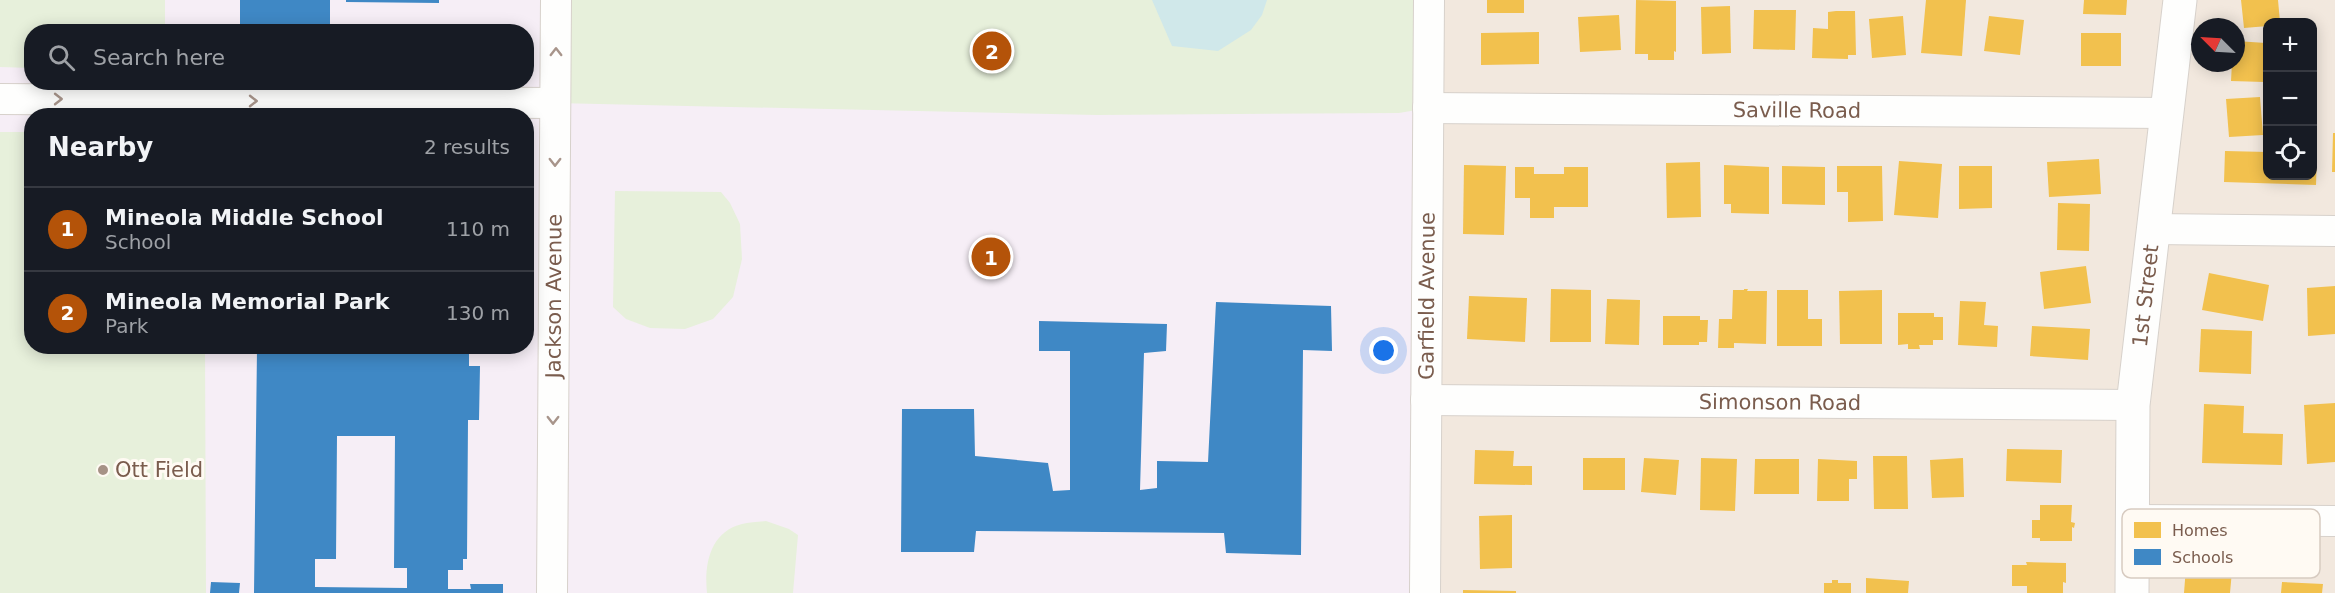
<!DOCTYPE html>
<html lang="en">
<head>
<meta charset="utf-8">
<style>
  :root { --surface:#171b24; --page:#20242c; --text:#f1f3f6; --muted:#9ea1a6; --line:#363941; --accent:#b45309 }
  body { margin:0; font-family:"DejaVu Sans",sans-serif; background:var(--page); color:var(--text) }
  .controls { position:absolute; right:18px; top:18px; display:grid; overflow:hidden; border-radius:12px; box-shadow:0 3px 15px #0003 }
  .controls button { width:54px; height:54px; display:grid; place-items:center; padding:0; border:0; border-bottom:2px solid var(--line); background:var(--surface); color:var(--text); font:30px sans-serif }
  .compass { position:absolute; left:2191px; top:18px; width:54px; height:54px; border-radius:50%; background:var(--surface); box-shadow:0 3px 15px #0003; rotate:294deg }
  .you { position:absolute; left:1384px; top:351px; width:21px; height:21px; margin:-15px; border:4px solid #fff; border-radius:50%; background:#1a73e8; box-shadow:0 0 0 9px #1a73e833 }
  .badge { display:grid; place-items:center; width:39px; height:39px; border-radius:50%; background:var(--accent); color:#fff; font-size:20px; font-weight:700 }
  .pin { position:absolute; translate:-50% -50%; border:3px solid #fff; box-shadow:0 2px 6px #0006 }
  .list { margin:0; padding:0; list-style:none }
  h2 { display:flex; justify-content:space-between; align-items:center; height:78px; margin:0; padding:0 24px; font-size:26px }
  h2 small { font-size:20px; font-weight:400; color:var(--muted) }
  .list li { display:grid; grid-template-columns:39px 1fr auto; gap:18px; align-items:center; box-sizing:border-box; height:84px; padding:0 24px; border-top:2px solid var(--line) }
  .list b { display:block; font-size:22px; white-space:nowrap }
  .list p { margin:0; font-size:20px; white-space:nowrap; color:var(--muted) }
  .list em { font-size:20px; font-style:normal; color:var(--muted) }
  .icon { flex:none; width:33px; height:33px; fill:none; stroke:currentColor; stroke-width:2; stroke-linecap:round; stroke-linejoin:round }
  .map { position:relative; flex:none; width:2335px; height:593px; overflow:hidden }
  .search { position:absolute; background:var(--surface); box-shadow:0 3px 15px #0003; left:24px; top:24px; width:510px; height:66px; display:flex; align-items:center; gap:15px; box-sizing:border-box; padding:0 21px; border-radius:24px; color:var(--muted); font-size:22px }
  .panel { position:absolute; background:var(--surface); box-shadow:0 3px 15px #0003; left:24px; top:108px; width:510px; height:246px; border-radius:24px }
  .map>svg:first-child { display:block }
  .residential { fill:#f2e8de; fill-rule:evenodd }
  .education { fill:#f6eef6; fill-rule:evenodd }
  .green { fill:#e7f0db }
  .water { fill:#d0e8ea }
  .homes { fill:#f2c14e }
  .schools { fill:#3f88c5; fill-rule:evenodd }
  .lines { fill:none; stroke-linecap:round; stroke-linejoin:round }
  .minor-casing { stroke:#d7d1cb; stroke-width:32 }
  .tertiary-casing { stroke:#d7d1cb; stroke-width:35 }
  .minor { stroke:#fefefd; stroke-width:30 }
  .tertiary { stroke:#fefefd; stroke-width:33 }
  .oneway { stroke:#a8958b }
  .poi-dot { fill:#a69286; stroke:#fffaf3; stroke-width:2 }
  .labels { text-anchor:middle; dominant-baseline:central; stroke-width:6; stroke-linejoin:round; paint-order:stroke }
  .street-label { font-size:21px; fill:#7a5c4d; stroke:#fffaf3 }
  .poi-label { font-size:21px; fill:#7a5c4d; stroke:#fffaf3; text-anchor:start }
  .key { fill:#fffaf3; stroke:#d7cbc1; stroke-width:1.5 }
  .key-label { font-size:16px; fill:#7a5c4d }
</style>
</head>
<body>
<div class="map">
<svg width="2335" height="593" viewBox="0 0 2335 593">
  <rect width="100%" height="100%" fill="#f9f5f0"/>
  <!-- residential -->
  <path class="residential" d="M1429 0H2335V593H1425ZM2268 22H2312V176H2268ZM2200 27H2236V63H2200Z"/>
  <!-- education -->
  <path class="education" d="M0 0H556L1428 108 1425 593H0ZM32 32H526V82H32ZM32 116H526V346H32Z"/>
  <!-- green -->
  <g class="green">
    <path d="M0 0H165V31L32 32 31 68 0 67Z"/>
    <path d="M556 0H1429L1428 108 1399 113 1097 115 555 103Z"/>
    <path d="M0 132H31L32 346 205 347 206 593H0Z"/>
    <path d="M615 191 721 192 730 203 740 224 742 259 733 297 713 319 685 329 650 328 626 319 613 307Z"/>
    <path d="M766 521 789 529 798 535 793 593H707C704 564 710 532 742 524 749 522 758 522 766 521Z"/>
  </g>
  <!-- water -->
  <path class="water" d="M1152 0H1267L1262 15 1251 30 1218 51 1172 46Z"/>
  <!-- homes -->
  <g class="homes">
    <rect x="1487" y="0" width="37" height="13"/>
    <path d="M1636 0 1676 1V52L1674 51V60H1648V54H1635Z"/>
    <path d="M1926 0H1966L1962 56 1921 53Z"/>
    <path d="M2084 0H2127L2126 15 2083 14Z"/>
    <path d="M2241 0H2278L2280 22H2268V26L2244 28Z"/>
    <path d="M1730 6 1731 53 1702 54 1701 7Z"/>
    <path d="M1754 10H1796L1795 50 1753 49Z"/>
    <path d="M1836 11H1855L1856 55H1848V59L1812 58 1813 28 1828 29V12Z"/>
    <path d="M1619 15 1621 50 1580 52 1578 17Z"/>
    <path d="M1903 16 1906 55 1872 58 1869 19Z"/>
    <path d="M1989 16 2024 20 2020 55 1984 51Z"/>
    <path d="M1539 32V64L1481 65V33Z"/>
    <rect x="2081" y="33" width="40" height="33"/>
    <path d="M2236 41 2266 43 2264 82 2231 81 2232 63H2236Z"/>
    <path d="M2260 97 2263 135 2229 137 2226 99Z"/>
    <path d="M2333 133H2335V172H2332Z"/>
    <path d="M2225 151 2268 152V176H2312V154H2317L2316 185 2224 182Z"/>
    <path d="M2099 159 2101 194 2049 197 2047 162Z"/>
    <path d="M1899 161 1942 164 1938 218 1894 215Z"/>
    <path d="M1700 162 1701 217 1667 218 1666 163Z"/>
    <path d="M1464 165 1506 166 1504 235 1463 234Z"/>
    <path d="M1724 165 1769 167V214L1731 213V204H1724Z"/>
    <path d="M1782 166 1825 167V205L1782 204Z"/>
    <path d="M1837 166H1882L1883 221 1848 222V192H1837Z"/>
    <path d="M1959 166H1992V208L1959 209Z"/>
    <path d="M1515 167H1534V174H1564V167H1588V207H1554V218H1530V198H1515Z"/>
    <path d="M2058 203 2090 204 2089 251 2057 250Z"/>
    <path d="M2086 266 2091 303 2044 309 2040 272Z"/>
    <path d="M2209 273 2269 285 2263 321 2202 310Z"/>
    <path d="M2335 286V334L2308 336 2307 288Z"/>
    <path d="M1551 289 1591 290V342H1550Z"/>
    <path d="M1744 289H1748L1747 291H1767L1766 344 1734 343V348H1718L1719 319H1732L1733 290H1744Z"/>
    <path d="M1777 290H1808V319H1822V346H1777Z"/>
    <path d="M1882 290V344H1840L1839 291Z"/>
    <path d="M1469 296 1527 298 1525 342 1467 339Z"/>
    <path d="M1607 299 1640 300 1639 345 1605 344Z"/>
    <path d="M1960 301 1986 302 1984 325 1998 326 1997 347 1958 345Z"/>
    <path d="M1898 313H1934V317H1943V340H1933V345H1919L1920 349H1908V344L1898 345Z"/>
    <path d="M1663 316H1700V320H1708L1707 342H1699V345H1663Z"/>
    <path d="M2032 326 2090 329 2088 360 2030 356Z"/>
    <path d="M2201 329 2252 331 2251 374 2199 372Z"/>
    <path d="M2335 403V462L2307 464 2304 405Z"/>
    <path d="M2204 404 2244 406 2243 433 2283 434 2282 465 2202 463Z"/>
    <path d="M2007 449 2062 450 2061 483 2006 481Z"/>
    <path d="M1475 450 1514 451 1513 466H1532V485L1474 484Z"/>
    <path d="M1873 456H1907L1908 509H1874Z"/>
    <rect x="1583" y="458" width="42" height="32"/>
    <path d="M1644 458 1679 460 1676 495 1641 492Z"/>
    <path d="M1701 458 1737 459 1735 511 1700 510Z"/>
    <path d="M1963 458 1964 497 1932 498 1930 460Z"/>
    <path d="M1755 459H1799V494H1754Z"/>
    <path d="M1818 459 1857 461V479H1849V501H1817Z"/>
    <path d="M2040 505H2072L2071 522 2075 523 2074 528 2072 527V541H2040V538H2032V520H2040Z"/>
    <path d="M1512 515V568L1480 569 1479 516Z"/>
    <path d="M2026 562 2066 563V583L2063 582V593H2027V586H2012V565H2027Z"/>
    <path d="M2186 567 2232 571 2230 593H2184Z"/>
    <path d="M1866 578 1909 581 1908 593H1866Z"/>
    <path d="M1832 580H1838V583H1851V593H1824V583H1832Z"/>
    <path d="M2282 582 2323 584 2322 593H2281Z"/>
    <path d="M1463 590 1516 591V593H1463Z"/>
  </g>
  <!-- schools -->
  <g class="schools">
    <path d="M240 0H330V27L240 26Z"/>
    <path d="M346 0H439V3L346 2Z"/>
    <path d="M1216 302 1331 306 1332 351 1303 350 1301 555 1226 553 1224 533 976 531 974 552H901L902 409H974L975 456 1048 463 1053 491 1070 490V351H1039V321L1167 324 1166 351 1144 353 1140 490 1157 488V461L1208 462Z"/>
    <path d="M261 346H469V366H480L479 420H468L467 559H463V570H448V589H471L470 584H503V593H254L257 349ZM337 436H395L394 568H407V588L315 587V559H336Z"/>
    <path d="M211 582 240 583 239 593H210Z"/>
  </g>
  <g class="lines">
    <!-- minor casing -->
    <g class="minor-casing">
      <g id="minor">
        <path d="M0 99 555 103"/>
        <path id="s1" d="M1428 108 2167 113"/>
        <path d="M2153 229 2335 231"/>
        <path id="s2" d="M1426 400 2133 405"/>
        <path d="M2132 520 2335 521"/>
        <path id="s3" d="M552 593 556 0"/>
        <path id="s4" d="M1425 593 1429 0"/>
      </g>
    </g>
    <!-- tertiary casing -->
    <g class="tertiary-casing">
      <g id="tertiary">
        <path id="s5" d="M2132 593 2133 405 2180 0"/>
      </g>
    </g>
    <!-- minor -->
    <use href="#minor" class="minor"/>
    <!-- tertiary -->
    <use href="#tertiary" class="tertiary"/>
  </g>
  <!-- one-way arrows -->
  <defs><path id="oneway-chevron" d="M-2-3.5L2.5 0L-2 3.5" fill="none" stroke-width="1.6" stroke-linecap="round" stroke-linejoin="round" transform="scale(1.5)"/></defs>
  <g class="oneway">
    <use href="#oneway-chevron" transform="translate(556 52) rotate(-90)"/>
    <use href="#oneway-chevron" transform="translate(58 99)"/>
    <use href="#oneway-chevron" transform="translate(253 101)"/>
    <use href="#oneway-chevron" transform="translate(555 162) rotate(90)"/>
    <use href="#oneway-chevron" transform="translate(553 420) rotate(90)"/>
  </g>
  <!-- markers -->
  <circle class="poi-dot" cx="103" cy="470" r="6"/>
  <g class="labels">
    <!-- street labels -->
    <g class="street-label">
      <text stroke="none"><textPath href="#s1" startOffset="369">Saville Road</textPath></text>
      <text stroke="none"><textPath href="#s4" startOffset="297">Garfield Avenue</textPath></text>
      <text stroke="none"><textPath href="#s5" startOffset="298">1st Street</textPath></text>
      <text stroke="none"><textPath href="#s3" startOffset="297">Jackson Avenue</textPath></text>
      <text stroke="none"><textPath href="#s2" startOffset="354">Simonson Road</textPath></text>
    </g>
    <!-- poi labels -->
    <g class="poi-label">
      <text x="115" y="470">Ott Field</text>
    </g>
  </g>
  <!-- legend -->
  <rect x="2122" y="509" width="198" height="69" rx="9" class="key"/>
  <rect x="2134" y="522" width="27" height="16" fill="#f2c14e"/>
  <rect x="2134" y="549" width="27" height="16" fill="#3f88c5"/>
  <g class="key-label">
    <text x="2172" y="536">Homes</text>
    <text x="2172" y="563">Schools</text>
  </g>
</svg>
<div class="controls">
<button>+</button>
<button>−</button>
<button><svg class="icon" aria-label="locate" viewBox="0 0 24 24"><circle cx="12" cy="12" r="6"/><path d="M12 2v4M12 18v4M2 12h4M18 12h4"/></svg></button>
</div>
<svg class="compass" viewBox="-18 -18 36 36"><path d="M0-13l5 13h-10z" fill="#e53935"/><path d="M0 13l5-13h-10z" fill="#9ea1a6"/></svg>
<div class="you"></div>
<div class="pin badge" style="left:991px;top:257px">1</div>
<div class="pin badge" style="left:992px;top:51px">2</div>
<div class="search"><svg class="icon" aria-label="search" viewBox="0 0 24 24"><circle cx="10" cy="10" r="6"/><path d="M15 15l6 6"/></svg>Search here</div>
<section class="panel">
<h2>Nearby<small>2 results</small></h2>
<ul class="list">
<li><span class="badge">1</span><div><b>Mineola Middle School</b><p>School</p></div><em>110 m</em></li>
<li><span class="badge">2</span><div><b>Mineola Memorial Park</b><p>Park</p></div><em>130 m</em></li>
</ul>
</section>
</div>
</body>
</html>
